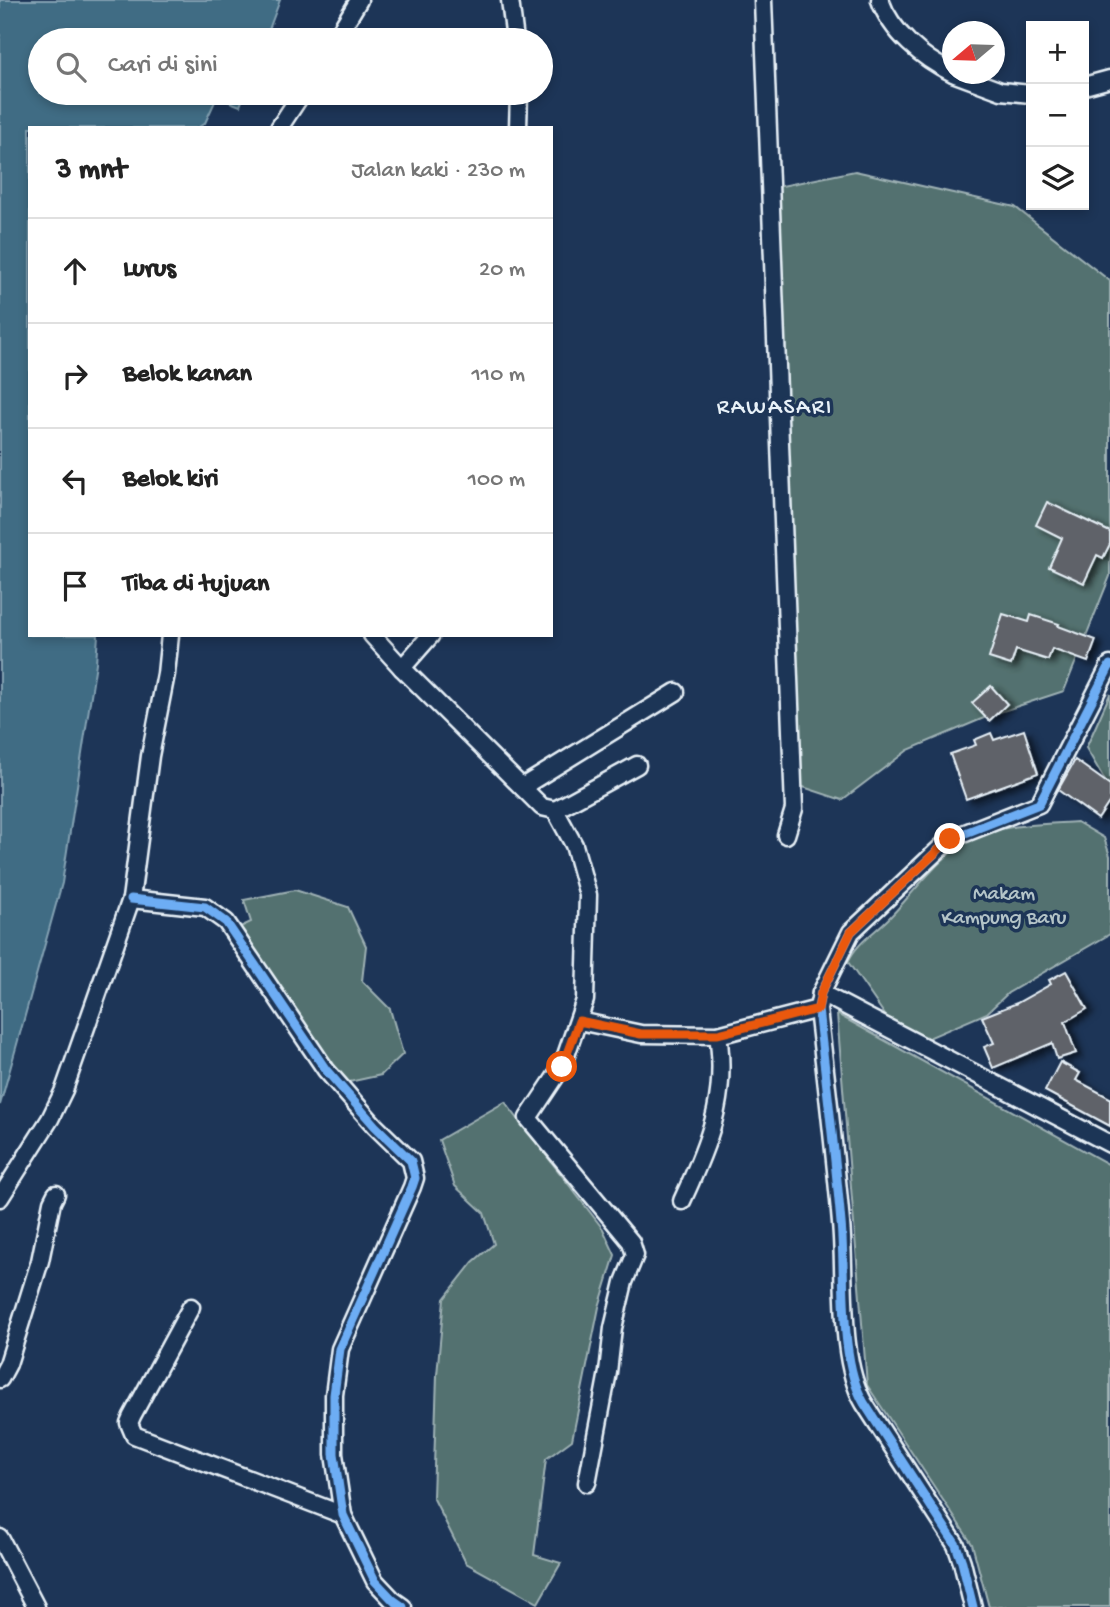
<!DOCTYPE html>
<html lang="id">
<head>
<meta charset="utf-8">
<style>
  :root { --surface:#fff; --page:#f6f6f6; --text:#222; --muted:#767676; --line:#e0e0e0 }
  body { margin:0; font-family:"Gochi Hand",sans-serif; background:var(--page); color:var(--text) }
  .controls { position:absolute; right:21px; top:21px; display:grid; overflow:hidden; border-radius:0px; box-shadow:0 4px 10px #0003 }
  .controls button { width:63px; height:63px; display:grid; place-items:center; padding:0; border:0; border-bottom:2px solid var(--line); background:var(--surface); color:var(--text); font:35px sans-serif }
  .compass { position:absolute; left:942px; top:21px; width:63px; height:63px; border-radius:50%; background:var(--surface); box-shadow:0 4px 10px #0003; rotate:251deg }
  .stop { position:absolute; width:21px; height:21px; margin:-16px; border:5px solid #ea580c; border-radius:50%; background:#fff }
  .stop.end { background:#ea580c; border-color:#fff; box-shadow:0 2px 7px #0008 }
  .list { margin:0; padding:0; list-style:none }
  h2 { display:flex; justify-content:space-between; align-items:center; height:91px; margin:0; padding:0 28px; font-size:30px }
  h2 small { font-size:23px; font-weight:400; color:var(--muted) }
  .list li { display:grid; grid-template-columns:46px 1fr auto; gap:21px; align-items:center; box-sizing:border-box; height:105px; padding:0 28px; border-top:2px solid var(--line) }
  .list b { display:block; font-size:26px; white-space:nowrap }
  .list em { font-size:23px; font-style:normal; color:var(--muted) }
  .icon { flex:none; width:38px; height:38px; fill:none; stroke:currentColor; stroke-width:2; stroke-linecap:round; stroke-linejoin:round }
  .map { position:relative; flex:none; width:1110px; height:1607px; overflow:hidden }
  .search { position:absolute; background:var(--surface); box-shadow:0 4px 10px #0003; left:28px; top:28px; width:525px; height:77px; display:flex; align-items:center; gap:18px; box-sizing:border-box; padding:0 24px; border-radius:38px; color:var(--muted); font-size:26px }
  .panel { position:absolute; background:var(--surface); box-shadow:0 4px 10px #0003; left:28px; top:126px; width:525px; height:511px; border-radius:0px }
  .map>svg:first-child { display:block }
  .green { fill:#53716f; stroke:#9eb1b4; stroke-width:2 }
  .water { fill:#406c84; stroke:#83a1b2; stroke-width:2 }
  .building { fill:#5f6269; stroke:#e8f1f8; stroke-width:2; filter:url(#shadow) }
  .lines { fill:none; stroke-linecap:round; stroke-linejoin:round }
  .minor-casing { stroke:#e8f1f8; stroke-width:21 }
  .minor { stroke:#1d3557; stroke-width:16 }
  .cycleway-casing { stroke:#1d3557; stroke-width:13 }
  .cycleway { stroke:#6dadf4; stroke-width:9 }
  .route { stroke:#ea580c; stroke-width:9 }
  .labels { text-anchor:middle; dominant-baseline:central; stroke-width:7; stroke-linejoin:round; paint-order:stroke }
  .park-label { font-size:21px; fill:#b4c4c8; stroke:#1d3557 }
  .neighbourhood-label { font-size:23px; letter-spacing:2px; fill:#e8f1f8; stroke:#1d3557 }
</style>
</head>
<body>
<div class="map">
<svg width="1110" height="1607" viewBox="0 0 1110 1607">
  <defs>
    <filter id="shadow"><feDropShadow dx="6" dy="3.5" stdDeviation="3.5" flood-color="#0009"/></filter>
  </defs>
  <rect width="100%" height="100%" fill="#1d3557"/>
  <filter id="ink" filterUnits="userSpaceOnUse"><feTurbulence type="fractalNoise" baseFrequency=".0143" numOctaves="2"/><feDisplacementMap in="SourceGraphic" scale="14" xChannelSelector="R" yChannelSelector="G"/><feConvolveMatrix kernelMatrix="1 2 1 2 8 2 1 2 1" color-interpolation-filters="sRGB"/></filter>
  <g filter="url(#ink)">
    <!-- green -->
    <g class="green">
      <path d="M855 171 1015 207 1110 281V576L1064 691 991 715 908 750 842 800 791 783 762 190Z"/>
      <path d="M1110 694V789L1086 748Z"/>
      <path d="M1077 822 1104 838 1110 856V934L1008 993 987 1013 924 1040 887 1018 848 962C857 942 876 932 891 916 915 891 948 845 981 834 1012 824 1046 824 1077 822Z"/>
      <path d="M295 890 348 907 366 946 362 981 390 1009 403 1054 381 1075 345 1083 236 929 251 922 244 900Z"/>
      <path d="M837 1014 1110 1165V1607H989L972 1544 867 1385Z"/>
      <path d="M505 1102 603 1229 615 1255 599 1307 572 1440 546 1459 534 1555 561 1563 538 1603 466 1563 433 1497 437 1375 444 1299 473 1262 494 1244 484 1213 455 1186 439 1140Z"/>
    </g>
    <!-- water -->
    <path class="water" d="M0 0H280L265 40H40V93H245L240 106 217 97 205 123 197 128H30V635H98L96 663 62 883 0 1105Z"/>
    <!-- building -->
    <g class="building">
      <path d="M1047 502 1110 532V544L1103 558 1097 555 1084 583 1049 567 1062 538 1036 525Z"/>
      <path d="M1003 614 1029 622 1031 615 1059 624 1058 626 1096 640 1088 662 1052 649 1048 660 1016 650 1011 665 989 658Z"/>
      <path d="M991 686 1007 704 989 721 972 703Z"/>
      <path d="M1024 730 1038 773 966 799 950 754 976 745 974 740 991 733 994 740Z"/>
      <path d="M1075 760 1110 785V801L1098 819 1058 790Z"/>
      <path d="M1066 971 1087 1009 1065 1022 1076 1053 1057 1059 1052 1043 993 1068 984 1047 994 1043 982 1017 1017 1003 1051 984 1049 980Z"/>
      <path d="M1060 1062 1080 1073 1076 1080 1110 1098V1126L1045 1091Z"/>
    </g>
    <g class="lines">
      <!-- minor casing -->
      <g class="minor-casing">
        <g id="minor">
          <path d="M510 0 515 40"/>
          <path d="M763 0 794 809 786 835"/>
          <path d="M880 0C891 32 923 59 953 73"/>
          <path d="M335 40 359 0"/>
          <path d="M955 74 1001 91 1031 94"/>
          <path d="M1084 86 1110 79"/>
          <path d="M279 128 302 93"/>
          <path d="M518 128 519 93"/>
          <path d="M372 635 402 668 542 807 555 810 637 765"/>
          <path d="M402 668 431 635"/>
          <path d="M522 787 676 692"/>
          <path d="M555 810 574 845 588 895 585 1000 562 1067 528 1118 631 1242 635 1255 624 1282 613 1328 608 1372 587 1483"/>
          <path d="M131 899 205 907 226 922 326 1070 375 1126 411 1161 415 1178 412 1187 340 1349 334 1395V1454L343 1515 375 1581 393 1600 403 1607"/>
          <path d="M821 993 1110 1144"/>
          <path d="M579 1021 641 1034 718 1035 818 1009"/>
          <path d="M0 1198 50 1119 64 1090 131 899 150 756 166 674 170 635"/>
          <path d="M682 1201C708 1145 728 1098 718 1035"/>
          <path d="M191 1307 132 1416 129 1423 134 1435 343 1515"/>
          <path d="M0 1379 8 1364 40 1261 52 1202 56 1194"/>
          <path d="M0 1538 36 1607"/>
          <path d="M973 1607 962 1562 956 1545 864 1403C838 1359 846 1274 841 1223 835 1152 826 1080 818 1009L821 993 851 932 950 839 1039 804 1110 665"/>
        </g>
      </g>
      <!-- minor -->
      <use href="#minor" class="minor"/>
      <!-- cycleway casing -->
      <g class="cycleway-casing">
        <g id="cycleway">
          <path d="M131 899 205 907 226 922 326 1070 375 1126 411 1161 415 1178 412 1187 340 1349 334 1395V1454L343 1515 375 1581 393 1600 403 1607"/>
          <path d="M973 1607 962 1562 956 1545 864 1403C838 1359 846 1274 841 1223 835 1152 826 1080 818 1009L821 993 851 932 950 839 1039 804 1110 665"/>
        </g>
      </g>
      <!-- cycleway -->
      <use href="#cycleway" class="cycleway"/>
    </g>
  </g>
  <g class="lines" filter="url(#ink)">
    <!-- route -->
    <path class="route" d="M562 1067 579 1021 641 1034H718L818 1009 821 993 851 932 950 839"/>
  </g>
  <g class="labels">
    <!-- park labels -->
    <g class="park-label">
      <text x="1004" y="895">Makam<tspan x="1004" dy="24">Kampung Baru</tspan></text>
    </g>
    <!-- neighbourhood labels -->
    <g class="neighbourhood-label">
      <text x="775" y="408">RAWASARI</text>
    </g>
  </g>
</svg>
<div class="controls">
<button>+</button>
<button>−</button>
<button><svg class="icon" aria-label="layers" viewBox="0 0 24 24"><path d="M12 4l9 5-9 5-9-5zM3 14l9 5 9-5"/></svg></button>
</div>
<svg class="compass" viewBox="-18 -18 36 36"><path d="M0-13l5 13h-10z" fill="#e53935"/><path d="M0 13l5-13h-10z" fill="#767676"/></svg>
<div class="stop" style="left:562px;top:1067px"></div>
<div class="stop end" style="left:950px;top:839px"></div>
<div class="search"><svg class="icon" aria-label="search" viewBox="0 0 24 24"><circle cx="10" cy="10" r="6"/><path d="M15 15l6 6"/></svg>Cari di sini</div>
<section class="panel">
<h2>3 mnt<small>Jalan kaki · 230 m</small></h2>
<ul class="list">
<li><svg class="icon" aria-label="ahead" viewBox="0 0 24 24"><path d="M12 20V5M6 11l6-6 6 6"/></svg><div><b>Lurus</b></div><em>20 m</em></li>
<li><svg class="icon" aria-label="right" viewBox="0 0 24 24"><path d="M7 20v-9h11M14 6l5 5-5 5"/></svg><div><b>Belok kanan</b></div><em>110 m</em></li>
<li><svg class="icon" aria-label="left" viewBox="0 0 24 24"><path d="M17 20v-9H6M10 6l-5 5 5 5"/></svg><div><b>Belok kiri</b></div><em>100 m</em></li>
<li><svg class="icon" aria-label="arrive" viewBox="0 0 24 24"><path d="M6 21V4h12l-3 4 3 4H6"/></svg><div><b>Tiba di tujuan</b></div></li>
</ul>
</section>
</div>
</body>
</html>
